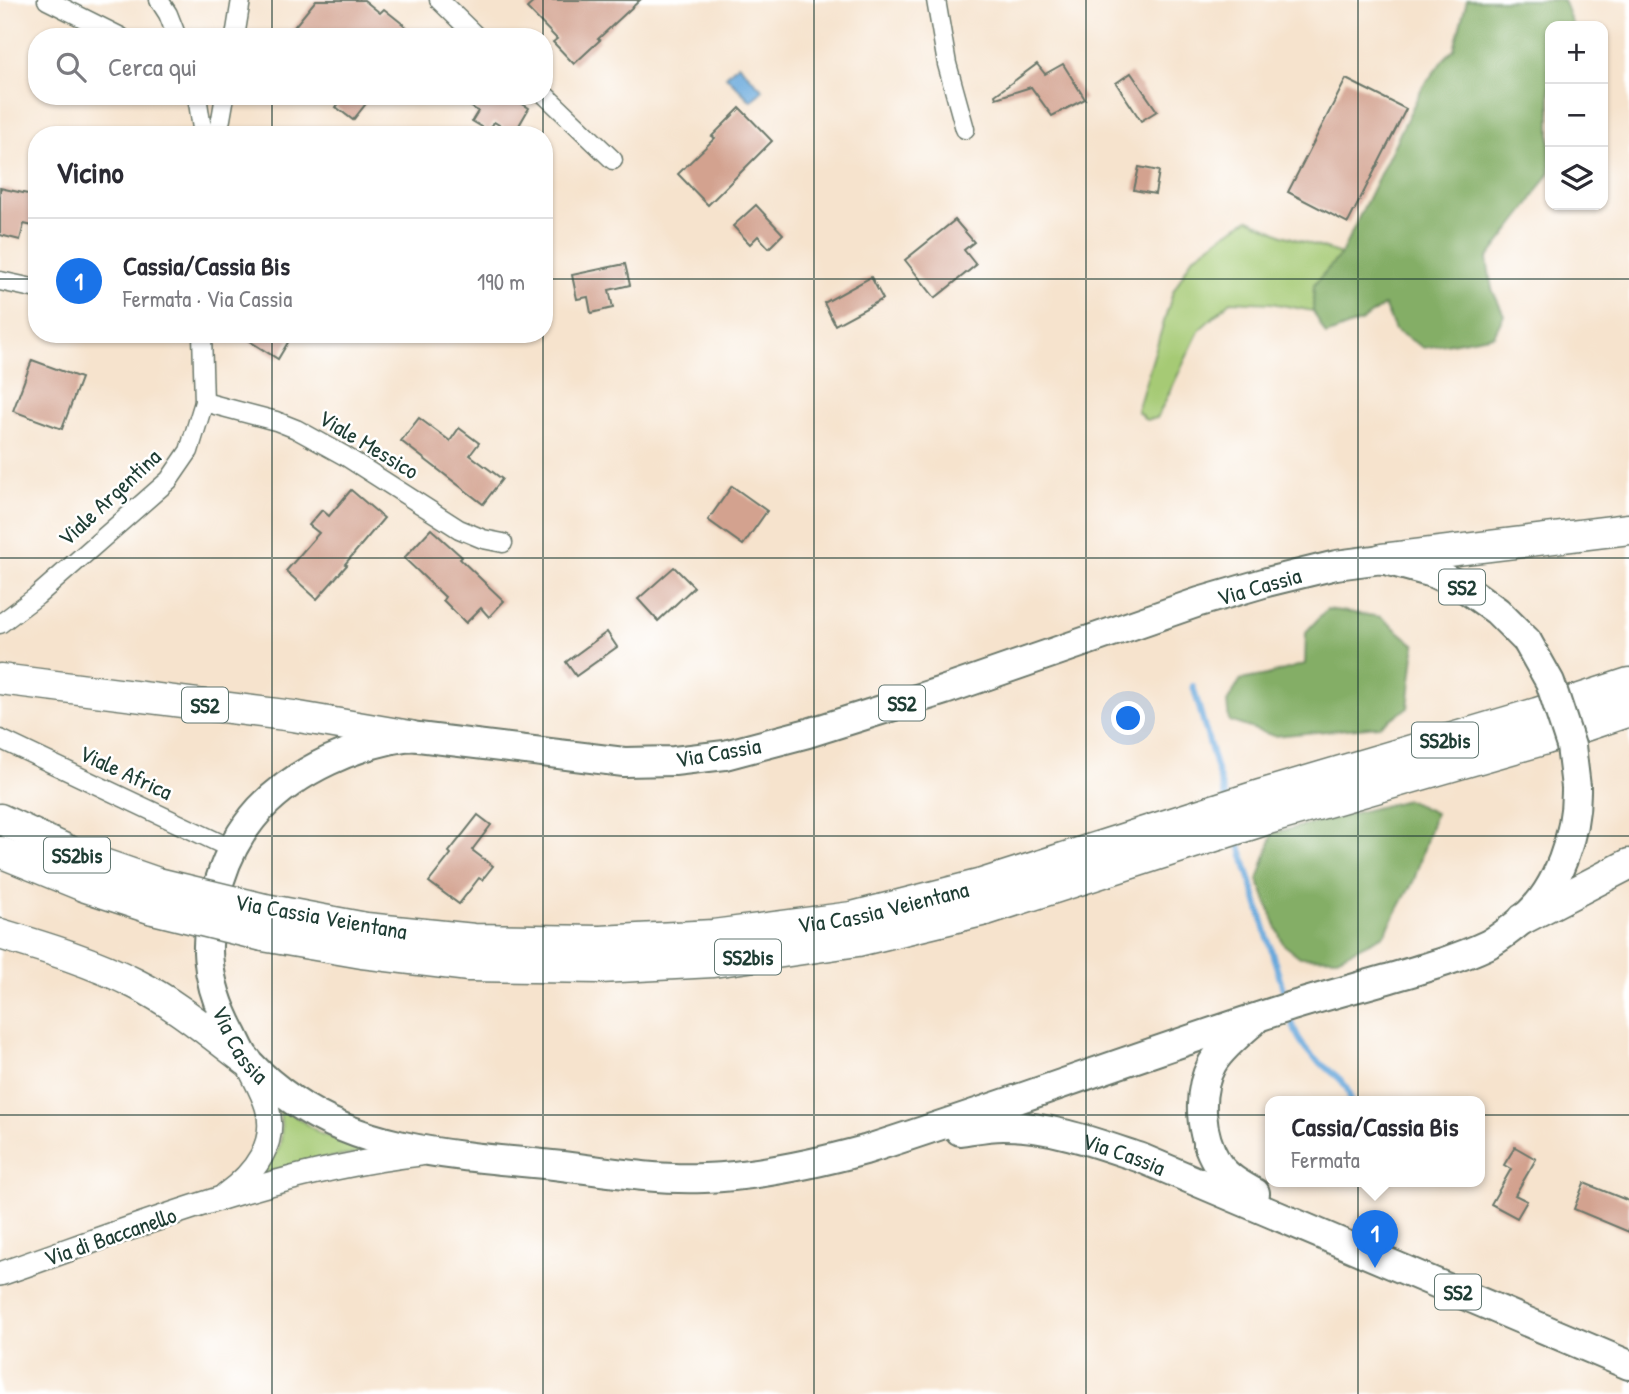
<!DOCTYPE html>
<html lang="it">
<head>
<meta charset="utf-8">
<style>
  :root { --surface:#fff; --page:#f7f7f7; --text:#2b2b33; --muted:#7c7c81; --line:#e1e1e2; --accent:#1a73e8 }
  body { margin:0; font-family:"Patrick Hand",sans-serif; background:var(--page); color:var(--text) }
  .controls { position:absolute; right:21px; top:21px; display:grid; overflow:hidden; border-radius:14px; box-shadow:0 2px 5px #0004 }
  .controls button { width:63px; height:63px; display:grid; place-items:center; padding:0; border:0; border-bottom:2px solid var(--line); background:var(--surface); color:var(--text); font:35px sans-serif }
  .you { position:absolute; left:1129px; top:719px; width:24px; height:24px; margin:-18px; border:5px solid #fff; border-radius:50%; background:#1a73e8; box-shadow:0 0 0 10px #1a73e833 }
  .badge { display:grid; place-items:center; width:46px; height:46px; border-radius:50%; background:var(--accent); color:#fff; font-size:23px; font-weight:700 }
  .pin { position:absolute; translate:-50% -58px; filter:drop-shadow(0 2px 4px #0008) }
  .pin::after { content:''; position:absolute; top:37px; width:24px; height:21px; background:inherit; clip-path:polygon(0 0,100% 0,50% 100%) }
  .popup { position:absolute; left:1265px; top:1096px; width:220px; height:91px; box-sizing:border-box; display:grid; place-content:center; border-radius:14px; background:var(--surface); filter:drop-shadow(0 2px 5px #0005); font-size:23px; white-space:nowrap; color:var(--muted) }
  .popup b { font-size:26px; color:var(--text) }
  .popup::after { content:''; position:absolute; left:50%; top:100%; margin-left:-14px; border:14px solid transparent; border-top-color:var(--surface) }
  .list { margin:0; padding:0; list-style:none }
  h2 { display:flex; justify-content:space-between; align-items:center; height:91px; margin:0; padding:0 28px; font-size:30px }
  h2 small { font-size:23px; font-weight:400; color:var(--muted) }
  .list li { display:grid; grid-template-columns:46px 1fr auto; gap:21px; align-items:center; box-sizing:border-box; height:126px; padding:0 28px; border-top:2px solid var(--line) }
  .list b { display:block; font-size:26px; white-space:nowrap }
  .list p { margin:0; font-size:23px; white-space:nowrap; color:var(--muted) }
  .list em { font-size:23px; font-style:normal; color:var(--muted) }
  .icon { flex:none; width:38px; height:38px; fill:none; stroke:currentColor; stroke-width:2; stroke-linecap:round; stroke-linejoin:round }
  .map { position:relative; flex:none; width:1629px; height:1394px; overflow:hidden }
  .search { position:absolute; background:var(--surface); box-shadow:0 2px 5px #0004; left:28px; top:28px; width:525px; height:77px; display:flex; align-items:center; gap:18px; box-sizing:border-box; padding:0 24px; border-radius:28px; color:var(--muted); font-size:26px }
  .panel { position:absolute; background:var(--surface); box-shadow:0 2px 5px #0004; left:28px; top:126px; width:525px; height:217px; border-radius:28px }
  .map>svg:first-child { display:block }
  .green { fill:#a6ca74; stroke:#628454; stroke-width:2 }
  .forest { fill:#84ae66; stroke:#52764d; stroke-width:2 }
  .water { fill:#67a8db; stroke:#437288; stroke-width:2 }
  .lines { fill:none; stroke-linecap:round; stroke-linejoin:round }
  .stream { stroke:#67a8db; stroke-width:6 }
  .building { fill:#d3a28f }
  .minor-casing { stroke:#6a776a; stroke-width:21 }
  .tertiary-casing { stroke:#6a776a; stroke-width:26 }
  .primary-casing { stroke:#6a776a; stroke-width:32 }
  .trunk-casing { stroke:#6a776a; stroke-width:33 }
  .minor { stroke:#fff; stroke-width:18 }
  .tertiary { stroke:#fff; stroke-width:23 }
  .primary { stroke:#fff; stroke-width:28 }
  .trunk { stroke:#fff; stroke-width:30 }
  .primary-bridge-casing { stroke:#6a776a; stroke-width:32; stroke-linecap:butt }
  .trunk-bridge-casing { stroke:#6a776a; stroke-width:33; stroke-linecap:butt }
  .primary-bridge { stroke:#fff; stroke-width:28 }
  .trunk-bridge { stroke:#fff; stroke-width:30 }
  .grid { fill:none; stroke:#1f3d34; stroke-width:2; stroke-opacity:0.55 }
  .labels { text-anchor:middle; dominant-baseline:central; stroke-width:5; stroke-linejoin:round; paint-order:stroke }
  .shield { fill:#fff; stroke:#627771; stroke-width:2 }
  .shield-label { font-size:21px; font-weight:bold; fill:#1f3d34 }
  .street-label { font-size:23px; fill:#1f3d34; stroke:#fff }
</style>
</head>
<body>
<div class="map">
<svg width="1629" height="1394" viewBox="0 0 1629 1394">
  <rect width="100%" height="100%" fill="#fff"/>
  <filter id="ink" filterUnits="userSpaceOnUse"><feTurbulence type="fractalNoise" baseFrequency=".0143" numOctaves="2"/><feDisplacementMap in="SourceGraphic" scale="14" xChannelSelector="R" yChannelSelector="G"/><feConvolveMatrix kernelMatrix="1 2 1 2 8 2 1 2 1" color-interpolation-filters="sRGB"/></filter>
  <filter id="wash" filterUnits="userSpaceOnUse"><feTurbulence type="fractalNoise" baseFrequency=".00686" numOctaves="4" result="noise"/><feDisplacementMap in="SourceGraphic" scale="28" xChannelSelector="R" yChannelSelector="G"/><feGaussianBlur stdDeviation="1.57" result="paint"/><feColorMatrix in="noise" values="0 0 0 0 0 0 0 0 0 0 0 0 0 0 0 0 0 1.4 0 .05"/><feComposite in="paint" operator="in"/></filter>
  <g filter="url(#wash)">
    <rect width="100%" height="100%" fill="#f6e3cd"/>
    <!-- green -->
    <g class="green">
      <path d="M1249 219 1283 235 1341 254 1314 285 1313 311 1271 303 1231 301 1200 329 1157 418 1146 420 1137 411 1173 292 1192 258 1223 235Z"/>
      <path d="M279 1105 321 1134 360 1146 386 1150 314 1160 258 1175C285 1149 283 1140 279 1105Z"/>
    </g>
    <!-- forest -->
    <g class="forest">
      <path d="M1467 0H1563L1573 26H1550V172L1525 210 1487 259 1492 289 1504 315 1494 335 1424 348 1395 330 1384 305 1362 321 1326 335 1313 311 1314 285 1341 254 1422 88 1444 59 1454 49Z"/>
      <path d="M1327 609 1381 617 1415 645 1408 708 1379 726 1274 736 1229 721 1227 702 1241 680 1267 675 1305 664 1306 632Z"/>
      <path d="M1407 800 1435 813 1414 880 1384 935 1337 958 1300 957 1283 944 1258 880 1273 833Z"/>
    </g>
    <!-- water -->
    <path class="water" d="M738 64 763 90 751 101 726 76Z"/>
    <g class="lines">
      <!-- stream -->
      <g class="stream">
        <path d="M1193 686 1225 798"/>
        <path d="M1238 839 1286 999"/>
        <path d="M1289 1013C1293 1029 1301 1045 1313 1057 1327 1071 1350 1079 1350 1102"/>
      </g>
    </g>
    <g id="blocks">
      <!-- building -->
      <g class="building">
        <path d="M316 0H364L380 13 384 9 419 37H286Z"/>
        <path d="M536 0H640L598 39 600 40 574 64 553 42 557 39 527 8Z"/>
        <path d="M1037 64 1045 74 1063 64 1085 99 1052 116 1031 87 996 98 995 95Z"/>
        <path d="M1131 73 1157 111 1141 121 1116 83Z"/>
        <path d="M1346 79 1406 109 1348 223 1288 192Z"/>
        <path d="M345 96H372L353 120 336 107Z"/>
        <path d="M453 96H509L529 108 514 134 494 122 489 131 472 121 478 111Z"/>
        <path d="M740 108 772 141 708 205 678 174 715 138 712 136Z"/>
        <path d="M1139 167 1159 171 1155 194 1134 190Z"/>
        <path d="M0 188 37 196V227L24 224 20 240 0 235Z"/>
        <path d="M756 205 783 234 769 248 758 236 750 244 733 226Z"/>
        <path d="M955 220 974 242 964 250 976 265 935 298 905 260Z"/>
        <path d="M625 264 630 285 609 290 613 308 591 313 588 297 577 299 572 275Z"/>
        <path d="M871 277 883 299 835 325 824 303Z"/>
        <path d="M238 334H293L278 359Z"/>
        <path d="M32 360 81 378 62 429 13 411Z"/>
        <path d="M419 418 450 441 459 428 479 443 470 455 502 479 483 504 401 441Z"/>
        <path d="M732 486 767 511 743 545 708 520Z"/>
        <path d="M351 490 384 518 345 564 347 565 317 599 286 571 319 533 309 525 322 510 329 516Z"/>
        <path d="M431 529 462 557 460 559 504 601 489 617 481 608 466 623 443 600 445 597 404 558Z"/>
        <path d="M674 567 694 587 658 621 638 599Z"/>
        <path d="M607 632 617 647 576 676 566 662Z"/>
        <path d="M478 815 491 825 472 850 493 866 482 880 479 878 459 904 429 882 451 854 449 852Z"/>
        <path d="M1515 1147 1536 1159 1515 1195 1527 1201 1517 1218 1491 1204 1511 1169 1504 1165Z"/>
        <path d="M1584 1183 1629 1201V1232L1574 1209Z"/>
      </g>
    </g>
  </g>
  <g filter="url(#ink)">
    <use href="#blocks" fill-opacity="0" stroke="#6a776a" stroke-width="2"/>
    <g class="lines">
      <!-- minor casing -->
      <g class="minor-casing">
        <g id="minor">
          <path d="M47 0 121 37"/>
          <path d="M159 0 168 14 177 37"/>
          <path d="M439 0 477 37"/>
          <path d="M936 0 947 64 965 129"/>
          <path d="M235 37 241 0"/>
          <path d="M544 94 613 160"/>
          <path d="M197 96 203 135"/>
          <path d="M216 135 221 119 225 96"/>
          <path d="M0 281 37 289"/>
          <path d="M204 402 276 421 296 429 345 456 459 529 483 539 503 543"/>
          <path d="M0 624 37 596 169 480 189 451 204 402 202 334"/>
          <path d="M0 739 232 849"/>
        </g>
      </g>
      <!-- tertiary casing -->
      <g class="tertiary-casing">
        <g id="tertiary">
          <path d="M226 1194C254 1174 278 1143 267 1107 263 1093 255 1080 249 1067"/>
          <path d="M0 1274C136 1227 277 1170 420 1154"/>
        </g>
      </g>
      <!-- primary casing -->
      <g class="primary-casing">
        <g id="primary">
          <path id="s1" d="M1527 641 1497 611 1465 588 1433 573 1382 559 1336 565 1267 582 1199 602 945 690 808 733 725 755 674 761 624 762 410 736C356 744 298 769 260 809 241 830 228 854 220 880 201 937 204 980 232 1033 237 1042 241 1054 248 1062 261 1076 278 1090 294 1101 371 1155 472 1156 562 1166 609 1172 657 1180 704 1178 759 1176 813 1164 865 1150 998 1108 1128 1059 1261 1016 1302 1002 1345 991 1387 979 1421 969 1455 960 1487 945 1499 939 1511 929 1522 920 1558 891 1577 833 1576 787"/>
          <path d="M1253 1022C1241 1032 1220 1050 1212 1064 1196 1094 1200 1135 1217 1163 1226 1177 1241 1185 1255 1193"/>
          <path id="s2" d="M960 1131C974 1129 989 1126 1003 1126 1052 1126 1096 1143 1141 1158L1629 1365"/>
        </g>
      </g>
      <!-- trunk casing -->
      <g class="trunk-casing">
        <g id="trunk">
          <path d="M1382 559 1629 529"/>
          <path d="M0 679 293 716 410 736"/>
          <path d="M0 819 80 856 158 883"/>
          <path d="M0 852 86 887 153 909"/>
          <path id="s3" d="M265 909 366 928 474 939 600 941 713 935 852 917 982 884 1260 795 1537 713 1629 683"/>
          <path d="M1523 919 1629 864"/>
          <path d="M0 934C47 948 93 962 136 984 176 1004 211 1034 247 1061"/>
          <path d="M263 936 362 953 469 966 600 968 713 962 858 941 986 910 1268 819 1546 739 1629 711"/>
        </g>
      </g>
      <!-- minor -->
      <use href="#minor" class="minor"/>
      <!-- tertiary -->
      <use href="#tertiary" class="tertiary"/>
      <!-- primary -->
      <use href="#primary" class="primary"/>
      <!-- trunk -->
      <use href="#trunk" class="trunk"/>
      <!-- primary-bridge casing -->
      <g class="primary-bridge-casing">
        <path id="primary-bridge" d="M1527 641 1550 682 1571 746 1576 787"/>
      </g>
      <!-- trunk-bridge casing -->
      <g class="trunk-bridge-casing">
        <g id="trunk-bridge">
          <path d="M158 883 265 909"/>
          <path d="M153 909 263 936"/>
        </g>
      </g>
      <!-- primary-bridge -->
      <use href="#primary-bridge" class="primary-bridge"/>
      <!-- trunk-bridge -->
      <use href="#trunk-bridge" class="trunk-bridge"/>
    </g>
  </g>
  <!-- grid -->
  <path class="grid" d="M272 0V37M543 0V37M814 0V1394M1086 0V1394M1358 0V1394M272 96V135M543 96V135M0 279H37M544 279H1629M272 334V1394M543 334V1394M0 558H1629M0 836H1629M0 1115H1629"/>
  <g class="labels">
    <!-- shield labels -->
    <g class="shield">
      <rect x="1439" y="569.5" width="46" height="35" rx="5"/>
      <rect x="879" y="685.5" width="46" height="35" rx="5"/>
      <rect x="182" y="687.5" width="46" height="35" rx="5"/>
      <rect x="1412" y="722.5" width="66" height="35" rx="5"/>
      <rect x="44" y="837.5" width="66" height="35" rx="5"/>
      <rect x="715" y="939.5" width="66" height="35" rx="5"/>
      <rect x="1435" y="1274.5" width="46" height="35" rx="5"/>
    </g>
    <g class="shield-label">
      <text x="1462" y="587">SS2</text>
      <text x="902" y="703">SS2</text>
      <text x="205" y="705">SS2</text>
      <text x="1445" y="740">SS2bis</text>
      <text x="77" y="855">SS2bis</text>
      <text x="748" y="957">SS2bis</text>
      <text x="1458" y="1292">SS2</text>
    </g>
    <!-- street labels -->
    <g class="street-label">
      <text transform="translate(369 444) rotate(31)">Viale Messico</text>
      <text transform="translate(109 497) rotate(-43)">Viale Argentina</text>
      <text transform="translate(1259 586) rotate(-16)">Via Cassia</text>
      <text transform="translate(718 752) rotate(-10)">Via Cassia</text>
      <text transform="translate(126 772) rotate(25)">Viale Africa</text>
      <text stroke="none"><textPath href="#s3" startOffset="623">Via Cassia Veientana</textPath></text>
      <text transform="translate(321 916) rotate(10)">Via Cassia Veientana</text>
      <text stroke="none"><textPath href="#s1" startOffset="1598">Via Cassia</textPath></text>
      <text stroke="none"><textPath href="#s2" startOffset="168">Via Cassia</textPath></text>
      <text transform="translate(110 1236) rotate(-19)">Via di Baccanello</text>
    </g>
  </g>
</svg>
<div class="controls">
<button>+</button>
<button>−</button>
<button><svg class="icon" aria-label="layers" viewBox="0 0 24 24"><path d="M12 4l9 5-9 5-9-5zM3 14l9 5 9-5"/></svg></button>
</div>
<div class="you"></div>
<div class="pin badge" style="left:1375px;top:1268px">1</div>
<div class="popup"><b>Cassia/Cassia Bis</b>Fermata</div>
<div class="search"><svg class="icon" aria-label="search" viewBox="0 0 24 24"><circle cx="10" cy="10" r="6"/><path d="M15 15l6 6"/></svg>Cerca qui</div>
<section class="panel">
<h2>Vicino<small></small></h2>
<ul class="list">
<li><span class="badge">1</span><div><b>Cassia/Cassia Bis</b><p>Fermata · Via Cassia</p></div><em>190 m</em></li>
</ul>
</section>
</div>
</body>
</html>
